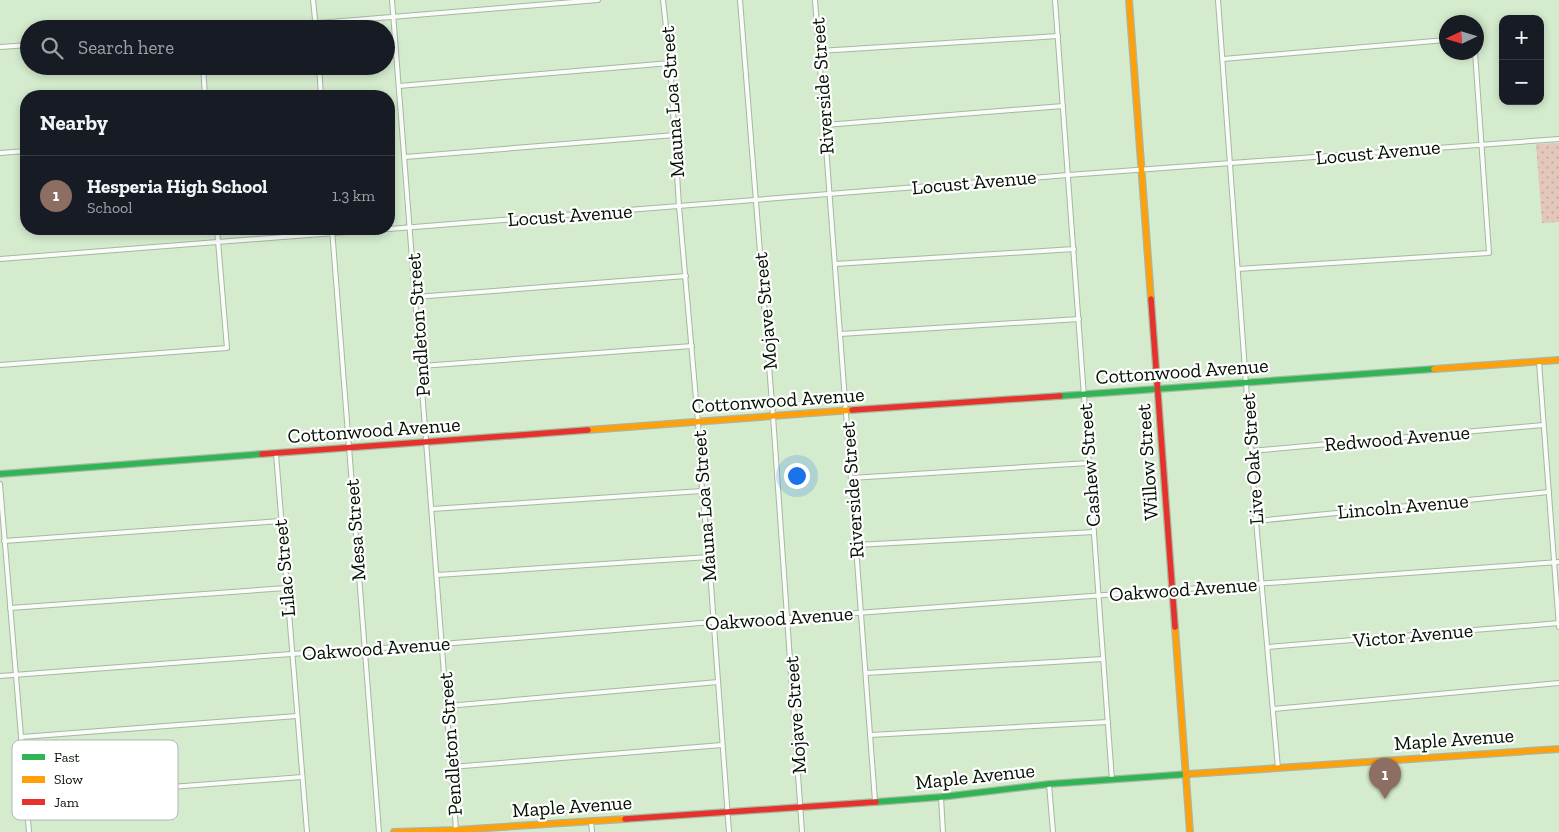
<!DOCTYPE html>
<html lang="en">
<head>
<meta charset="utf-8">
<style>
  :root { --surface:#171b24; --page:#20242c; --text:#f1f3f6; --muted:#9ea1a6; --line:#363941; --accent:#0f766e }
  body { margin:0; font-family:"Zilla Slab",serif; background:var(--page); color:var(--text) }
  .controls { position:absolute; right:15px; top:15px; display:grid; overflow:hidden; border-radius:10px; box-shadow:0 2px 8px #0003 }
  .controls button { width:45px; height:45px; display:grid; place-items:center; padding:0; border:0; border-bottom:1px solid var(--line); background:var(--surface); color:var(--text); font:25px sans-serif }
  .compass { position:absolute; left:1439px; top:15px; width:45px; height:45px; border-radius:50%; background:var(--surface); box-shadow:0 2px 8px #0003; rotate:266deg }
  .you { position:absolute; left:796px; top:475px; width:18px; height:18px; margin:-12px; border:4px solid #fff; border-radius:50%; background:#1a73e8; box-shadow:0 0 0 8px #1a73e833 }
  .badge { display:grid; place-items:center; width:32px; height:32px; border-radius:50%; background:var(--accent); color:#fff; font-size:16px; font-weight:700 }
  .pin { position:absolute; translate:-50% -41px; filter:drop-shadow(0 1px 2px #0008) }
  .pin::after { content:''; position:absolute; top:26px; width:18px; height:15px; background:inherit; clip-path:polygon(0 0,100% 0,50% 100%) }
  .list { margin:0; padding:0; list-style:none }
  h2 { display:flex; justify-content:space-between; align-items:center; height:65px; margin:0; padding:0 20px; font-size:21px }
  h2 small { font-size:16px; font-weight:400; color:var(--muted) }
  .list li { display:grid; grid-template-columns:32px 1fr auto; gap:15px; align-items:center; box-sizing:border-box; height:80px; padding:0 20px; border-top:1px solid var(--line) }
  .list b { display:block; font-size:19px; white-space:nowrap }
  .list p { margin:0; font-size:16px; white-space:nowrap; color:var(--muted) }
  .list em { font-size:16px; font-style:normal; color:var(--muted) }
  .icon { flex:none; width:28px; height:28px; fill:none; stroke:currentColor; stroke-width:2; stroke-linecap:round; stroke-linejoin:round }
  .map { position:relative; flex:none; width:1559px; height:832px; overflow:hidden }
  .search { position:absolute; background:var(--surface); box-shadow:0 2px 8px #0003; left:20px; top:20px; width:375px; height:55px; display:flex; align-items:center; gap:12px; box-sizing:border-box; padding:0 18px; border-radius:28px; color:var(--muted); font-size:19px }
  .panel { position:absolute; background:var(--surface); box-shadow:0 2px 8px #0003; left:20px; top:90px; width:375px; height:145px; border-radius:20px }
  .map>svg:first-child { display:block }
  .grass { fill:url(#grass-dots) }
  .lines { fill:none; stroke-linecap:round; stroke-linejoin:round }
  .street-casing { stroke:#a6b8a0; stroke-width:6 }
  .fast-casing { stroke:#a6b8a0; stroke-width:8 }
  .slow-casing { stroke:#a6b8a0; stroke-width:8 }
  .jam-casing { stroke:#a6b8a0; stroke-width:8 }
  .street { stroke:#f9fcf8; stroke-width:4 }
  .fast { stroke:#30b455; stroke-width:5.5 }
  .slow { stroke:#ff9f0a; stroke-width:5.5 }
  .jam { stroke:#e5322d; stroke-width:5.5 }
  .labels { text-anchor:middle; dominant-baseline:central; stroke-width:4.5; stroke-linejoin:round; paint-order:stroke }
  .street-label { font-size:20px; fill:#041001; stroke:#fff }
  .key { fill:#fff; stroke:#b4b7b3; stroke-width:1 }
  .key-label { font-size:14px; fill:#041001 }
</style>
</head>
<body>
<div class="map">
<svg width="1559" height="832" viewBox="0 0 1559 832">
  <defs>
    <pattern id="grass-dots" width="8" height="8" patternUnits="userSpaceOnUse" patternTransform="scale(1.25)"><rect width="8" height="8" fill="#e4c7bb"/><path d="M2 2h.1M6 6h.1" fill="none" stroke="#c2aa9f" stroke-width="1.8" stroke-linecap="round"/></pattern>
  </defs>
  <rect width="100%" height="100%" fill="#d4ebcd"/>
  <!-- grass -->
  <path class="grass" d="M1559 143V222L1542 223 1536 144Z"/>
  <g class="lines">
    <!-- street casing -->
    <g class="street-casing">
      <g id="street">
        <path d="M313 0 316 29"/>
        <path d="M392 0 456 830"/>
        <path d="M663 0 670 63 679 206 698 422 702 491 709 557 729 832"/>
        <path d="M740 0 773 416 802 832"/>
        <path d="M815 0 875 801"/>
        <path d="M1055 0 1112 780"/>
        <path d="M1218 0 1256 521 1278 768"/>
        <path d="M244 29 598 0"/>
        <path d="M0 47 29 45"/>
        <path d="M819 51 1058 36"/>
        <path d="M1223 59 1446 40"/>
        <path d="M203 66 205 96"/>
        <path d="M319 66 321 96"/>
        <path d="M399 86 670 63"/>
        <path d="M825 125 1063 106"/>
        <path d="M0 153 26 151"/>
        <path d="M405 157 675 135"/>
        <path d="M332 229 379 832"/>
        <path d="M389 229 1068 175 1559 139"/>
        <path d="M0 259 386 229"/>
        <path d="M835 264 1074 249"/>
        <path d="M1238 269 1489 253 1475 52"/>
        <path d="M415 297 686 276"/>
        <path d="M840 334 1079 319"/>
        <path d="M1539 362 1559 627"/>
        <path d="M0 365 227 348 217 229"/>
        <path d="M421 366 692 346"/>
        <path d="M1251 451 1543 425"/>
        <path d="M276 454 307 832"/>
        <path d="M851 478 1089 463"/>
        <path d="M0 484 29 832"/>
        <path d="M432 509 702 491"/>
        <path d="M1256 521 1549 492"/>
        <path d="M4 541 280 521"/>
        <path d="M856 545 1094 532"/>
        <path d="M437 575 709 557"/>
        <path d="M10 608 286 588"/>
        <path d="M1268 647 1559 623"/>
        <path d="M866 673 1103 659"/>
        <path d="M0 676 291 654 442 644 713 622 788 618 1559 562"/>
        <path d="M447 706 718 682"/>
        <path d="M1273 709 1559 683"/>
        <path d="M870 735 1108 722"/>
        <path d="M21 737 297 716"/>
        <path d="M451 767 722 745"/>
        <path d="M1049 784 1053 832"/>
        <path d="M941 797 943 832"/>
        <path d="M26 798 302 777"/>
        <path d="M591 821 592 832"/>
      </g>
    </g>
    <!-- fast casing -->
    <g class="fast-casing">
      <g id="fast">
        <path d="M1060 396 1434 369"/>
        <path d="M0 474 262 454"/>
        <path d="M876 802 941 797 1049 784 1189 774"/>
      </g>
    </g>
    <!-- slow casing -->
    <g class="slow-casing">
      <g id="slow">
        <path d="M1129 0 1151 299"/>
        <path d="M1434 369 1559 360"/>
        <path d="M588 430 852 410"/>
        <path d="M1175 627 1190 832"/>
        <path d="M1189 774 1559 749"/>
        <path d="M394 832 456 830 625 819"/>
      </g>
    </g>
    <!-- jam casing -->
    <g class="jam-casing">
      <g id="jam">
        <path d="M1151 299 1175 627"/>
        <path d="M852 410 1060 396"/>
        <path d="M262 454 588 430"/>
        <path d="M625 819 876 802"/>
      </g>
    </g>
    <!-- street -->
    <use href="#street" class="street"/>
    <!-- fast -->
    <use href="#fast" class="fast"/>
    <!-- slow -->
    <use href="#slow" class="slow"/>
    <!-- jam -->
    <use href="#jam" class="jam"/>
  </g>
  <g class="labels">
    <!-- street labels -->
    <g class="street-label">
      <text transform="translate(822 86) rotate(-94)">Riverside Street</text>
      <text transform="translate(672 102) rotate(-94)">Mauna Loa Street</text>
      <text transform="translate(1378 152) rotate(-5)">Locust Avenue</text>
      <text transform="translate(974 182) rotate(-5)">Locust Avenue</text>
      <text transform="translate(570 215) rotate(-4)">Locust Avenue</text>
      <text transform="translate(765 311) rotate(-95)">Mojave Street</text>
      <text transform="translate(418 325) rotate(-94)">Pendleton Street</text>
      <text transform="translate(1182 371) rotate(-4)">Cottonwood Avenue</text>
      <text transform="translate(778 400) rotate(-4)">Cottonwood Avenue</text>
      <text transform="translate(374 430) rotate(-4)">Cottonwood Avenue</text>
      <text transform="translate(1397 438) rotate(-5)">Redwood Avenue</text>
      <text transform="translate(1252 459) rotate(-94)">Live Oak Street</text>
      <text transform="translate(1147 462) rotate(-94)">Willow Street</text>
      <text transform="translate(1089 465) rotate(-94)">Cashew Street</text>
      <text transform="translate(852 490) rotate(-94)">Riverside Street</text>
      <text transform="translate(704 506) rotate(-94)">Mauna Loa Street</text>
      <text transform="translate(1403 506) rotate(-5)">Lincoln Avenue</text>
      <text transform="translate(355 530) rotate(-94)">Mesa Street</text>
      <text transform="translate(284 568) rotate(-95)">Lilac Street</text>
      <text transform="translate(1183 589) rotate(-4)">Oakwood Avenue</text>
      <text transform="translate(779 618) rotate(-4)">Oakwood Avenue</text>
      <text transform="translate(1413 635) rotate(-5)">Victor Avenue</text>
      <text transform="translate(376 648) rotate(-4)">Oakwood Avenue</text>
      <text transform="translate(795 715) rotate(-94)">Mojave Street</text>
      <text transform="translate(1454 739) rotate(-4)">Maple Avenue</text>
      <text transform="translate(450 744) rotate(-94)">Pendleton Street</text>
      <text transform="translate(975 776) rotate(-6)">Maple Avenue</text>
      <text transform="translate(572 806) rotate(-4)">Maple Avenue</text>
    </g>
  </g>
  <!-- legend -->
  <rect x="12" y="740" width="166" height="80" rx="8" class="key"/>
  <rect x="22" y="754" width="23" height="6" fill="#30b455"/>
  <rect x="22" y="776" width="23" height="7" fill="#ff9f0a"/>
  <rect x="22" y="799" width="23" height="6" fill="#e5322d"/>
  <g class="key-label">
    <text x="54" y="762">Fast</text>
    <text x="54" y="784">Slow</text>
    <text x="54" y="807">Jam</text>
  </g>
</svg>
<div class="controls">
<button>+</button>
<button>−</button>
</div>
<svg class="compass" viewBox="-18 -18 36 36"><path d="M0-13l5 13h-10z" fill="#e53935"/><path d="M0 13l5-13h-10z" fill="#9ea1a6"/></svg>
<div class="you"></div>
<div class="pin badge" style="left:1385px;top:799px;background:#8d6e63">1</div>
<div class="search"><svg class="icon" aria-label="search" viewBox="0 0 24 24"><circle cx="10" cy="10" r="6"/><path d="M15 15l6 6"/></svg>Search here</div>
<section class="panel">
<h2>Nearby<small></small></h2>
<ul class="list">
<li><span class="badge" style="background:#8d6e63">1</span><div><b>Hesperia High School</b><p>School</p></div><em>1.3 km</em></li>
</ul>
</section>
</div>
</body>
</html>
